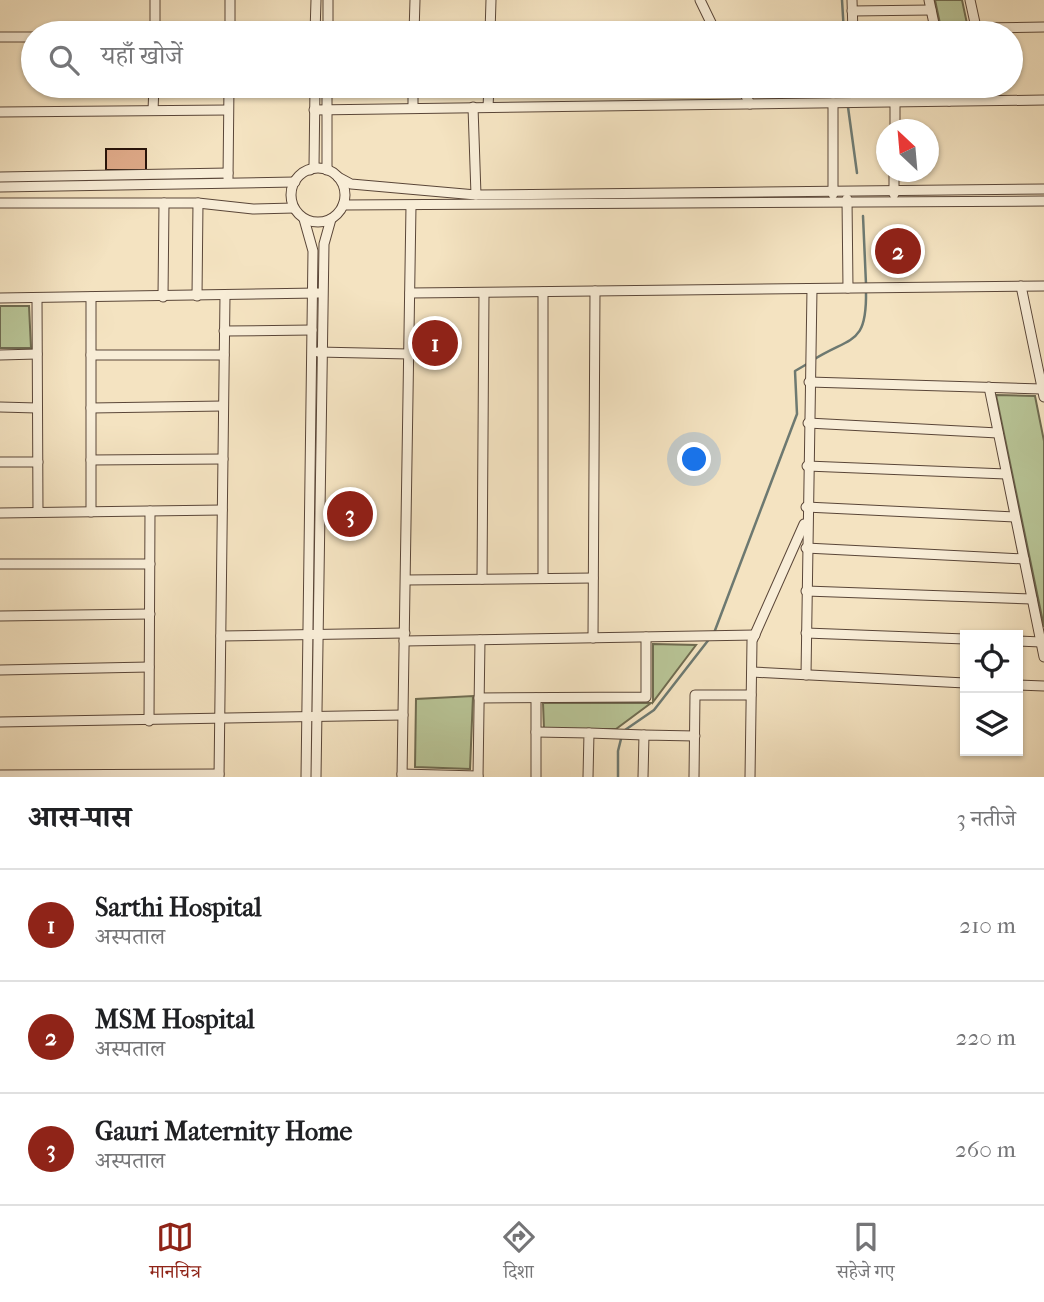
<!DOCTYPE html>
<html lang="hi">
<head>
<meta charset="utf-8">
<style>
  :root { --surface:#fff; --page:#f2f2f2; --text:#202124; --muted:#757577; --line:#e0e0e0; --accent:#8f2418 }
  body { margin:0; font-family:"IM FELL French Canon","Noto Serif Devanagari",serif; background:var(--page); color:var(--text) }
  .controls { position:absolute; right:21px; bottom:21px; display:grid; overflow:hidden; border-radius:0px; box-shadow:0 2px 5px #0004 }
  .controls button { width:63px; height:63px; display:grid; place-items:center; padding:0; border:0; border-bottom:2px solid var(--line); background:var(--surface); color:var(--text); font:35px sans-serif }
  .compass { position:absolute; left:876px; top:119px; width:63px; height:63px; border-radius:50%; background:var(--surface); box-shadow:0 2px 5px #0004; rotate:334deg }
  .you { position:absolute; left:695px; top:460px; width:24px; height:24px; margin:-18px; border:5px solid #fff; border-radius:50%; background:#1a73e8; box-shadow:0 0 0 10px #1a73e833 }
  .badge { display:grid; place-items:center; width:46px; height:46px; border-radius:50%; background:var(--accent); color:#fff; font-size:23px; font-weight:700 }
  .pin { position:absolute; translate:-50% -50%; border:4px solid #fff; box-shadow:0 2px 7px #0006 }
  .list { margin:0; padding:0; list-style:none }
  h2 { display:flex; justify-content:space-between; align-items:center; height:91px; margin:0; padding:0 28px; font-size:30px }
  h2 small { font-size:23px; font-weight:400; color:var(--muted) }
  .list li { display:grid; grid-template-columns:46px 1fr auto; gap:21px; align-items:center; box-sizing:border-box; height:112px; padding:0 28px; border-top:2px solid var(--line) }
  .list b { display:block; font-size:26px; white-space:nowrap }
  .list p { margin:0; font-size:23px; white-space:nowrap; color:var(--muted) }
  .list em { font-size:23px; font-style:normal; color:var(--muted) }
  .icon { flex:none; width:38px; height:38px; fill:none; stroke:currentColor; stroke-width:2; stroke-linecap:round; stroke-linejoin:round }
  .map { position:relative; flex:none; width:1044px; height:777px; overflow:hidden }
  .search { position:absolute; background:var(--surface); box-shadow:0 2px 5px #0004; left:21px; right:21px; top:21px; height:77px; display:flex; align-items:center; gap:18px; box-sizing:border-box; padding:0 24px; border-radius:38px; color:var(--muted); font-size:26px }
  .sheet { height:427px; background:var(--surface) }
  nav { display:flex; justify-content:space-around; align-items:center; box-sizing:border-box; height:98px; border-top:2px solid var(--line); background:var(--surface); font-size:19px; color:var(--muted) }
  nav a { display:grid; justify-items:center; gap:4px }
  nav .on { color:var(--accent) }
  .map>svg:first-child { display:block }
  .green { fill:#b8c496; stroke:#6f6b50; stroke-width:2 }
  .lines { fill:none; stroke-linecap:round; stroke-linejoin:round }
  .stream { stroke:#6d7971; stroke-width:2.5 }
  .building { fill:#dfaa89; stroke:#26120a; stroke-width:2 }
  .minor-casing { stroke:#5a4638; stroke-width:11 }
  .minor { stroke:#f8edd7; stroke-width:9 }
</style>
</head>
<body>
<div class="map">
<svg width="1044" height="777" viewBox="0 0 1044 777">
  <rect width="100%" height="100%" fill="#f4e3c1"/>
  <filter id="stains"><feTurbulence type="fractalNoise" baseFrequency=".00286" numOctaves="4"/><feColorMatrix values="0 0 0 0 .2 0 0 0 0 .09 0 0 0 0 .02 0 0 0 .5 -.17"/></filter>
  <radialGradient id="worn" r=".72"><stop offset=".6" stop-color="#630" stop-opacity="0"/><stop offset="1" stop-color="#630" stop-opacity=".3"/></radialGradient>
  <!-- green -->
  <g class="green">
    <path d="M935 0H962L969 33H942Z"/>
    <path d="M0 306H29L31 348H0Z"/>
    <path d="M996 395 1035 396 1044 441V627Z"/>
    <path d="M653 644 696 645 653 702Z"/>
    <path d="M473 696 470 769 415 767 416 699Z"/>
    <path d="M543 703H651L616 729H544Z"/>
  </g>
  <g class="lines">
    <!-- stream -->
    <g class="stream">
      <path d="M842 0 844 33"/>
      <path d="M846 86 847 100"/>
      <path d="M848 107 857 173"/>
      <path d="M863 216 866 284"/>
      <path d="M813 360C851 336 867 346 866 291"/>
      <path d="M714 633 797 414 795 371 807 364"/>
      <path d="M625 730 654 710 710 638"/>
      <path d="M618 777V751L622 735"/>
    </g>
  </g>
  <!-- building -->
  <g class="building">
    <rect x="106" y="149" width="40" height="21"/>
    <path d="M888 232H907L908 263 889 264Z"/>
    <path d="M421 335 445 336 444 352H420Z"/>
    <path d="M359 503 360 523 342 524V504Z"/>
  </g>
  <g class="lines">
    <!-- minor casing -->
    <g class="minor-casing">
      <g id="minor">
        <path d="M491 0 490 33 714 30"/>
        <path d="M700 0 716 33"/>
        <path d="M852 0 853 33"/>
        <path d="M929 0 936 33"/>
        <path d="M970 0 977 32"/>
        <path d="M852 11 931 10"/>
        <path d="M976 28 1044 27"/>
        <path d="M155 33V0"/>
        <path d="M230 33V0"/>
        <path d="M315 33 316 0"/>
        <path d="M328 33V0"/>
        <path d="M414 33 415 0"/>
        <path d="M0 37H33"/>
        <path d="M741 86 750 104"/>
        <path d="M855 86 856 102"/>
        <path d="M946 86 949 101"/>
        <path d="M988 86 991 100"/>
        <path d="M229 87 315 91"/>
        <path d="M833 103V194"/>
        <path d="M473 107 476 195"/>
        <path d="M488 107 489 86"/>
        <path d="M413 108V86"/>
        <path d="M153 110 154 86"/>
        <path d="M314 110 1044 100"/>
        <path d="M0 112 228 110"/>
        <path d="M895 130V102"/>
        <circle cx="318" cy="195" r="27"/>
        <path d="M310 170 314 167 315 86"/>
        <path d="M327 170V86"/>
        <path d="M0 177 228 173"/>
        <path d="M338 177 351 184 476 195 1044 189"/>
        <path d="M228 178 229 86"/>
        <path d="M0 187 295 182"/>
        <path d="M894 194V172"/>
        <path d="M847 199 848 288"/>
        <path d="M0 203H198L253 209 294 208"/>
        <path d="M343 205 1044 201"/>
        <path d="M304 219 313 251 306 777"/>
        <path d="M1021 286 1044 397"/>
        <path d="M543 292V578"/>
        <path d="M410 293 1044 286"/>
        <path d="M197 296 198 203"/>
        <path d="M91 297V512"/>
        <path d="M163 297 164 203"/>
        <path d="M0 298 318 293"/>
        <path d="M37 298 38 512"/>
        <path d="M224 331 312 330"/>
        <path d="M318 352 409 354"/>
        <path d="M0 355 37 354"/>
        <path d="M91 355H224"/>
        <path d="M809 382 1042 389"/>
        <path d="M989 387 1044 657"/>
        <path d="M0 407 37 408"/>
        <path d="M91 408 223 406"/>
        <path d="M808 423 998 433"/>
        <path d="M91 460 223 459"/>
        <path d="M0 462H38"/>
        <path d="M807 466 1006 474"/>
        <path d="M806 507 1015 517"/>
        <path d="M0 513 222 510"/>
        <path d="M806 548 1024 559"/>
        <path d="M0 564H150"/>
        <path d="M482 579 484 293"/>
        <path d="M406 580 593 578"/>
        <path d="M806 591 1032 599"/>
        <path d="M0 616 150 614"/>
        <path d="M806 633 965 639"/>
        <path d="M221 636 405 633"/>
        <path d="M593 638 595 291"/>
        <path d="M404 641 755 635"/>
        <path d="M1018 641 1041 642"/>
        <path d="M0 670 149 667"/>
        <path d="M752 672 965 683"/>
        <path d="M806 675 812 289"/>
        <path d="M1018 685 1044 686"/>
        <path d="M479 698 646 697V637"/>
        <path d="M149 721 150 511"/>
        <path d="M0 722 403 715"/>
        <path d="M536 732 589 733 588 777"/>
        <path d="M589 733 644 735"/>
        <path d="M402 774 478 776"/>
        <path d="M0 775 219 774"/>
        <path d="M219 777 225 296"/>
        <path d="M316 777 324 244 331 219"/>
        <path d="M402 777 411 206"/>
        <path d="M478 777 480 640"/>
        <path d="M536 777V698"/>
        <path d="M643 777 644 735 695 736"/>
        <path d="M694 777 695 695H751"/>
        <path d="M750 777 752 641 804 524"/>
      </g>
    </g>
    <!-- minor -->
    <use href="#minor" class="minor"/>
  </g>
  <rect width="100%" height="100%" filter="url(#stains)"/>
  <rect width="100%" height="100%" fill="url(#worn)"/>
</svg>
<div class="controls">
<button><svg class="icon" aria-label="locate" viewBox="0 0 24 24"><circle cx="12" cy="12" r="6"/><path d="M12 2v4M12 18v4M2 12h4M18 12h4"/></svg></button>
<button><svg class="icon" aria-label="layers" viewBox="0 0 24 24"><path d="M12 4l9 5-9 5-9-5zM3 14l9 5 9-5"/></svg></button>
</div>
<svg class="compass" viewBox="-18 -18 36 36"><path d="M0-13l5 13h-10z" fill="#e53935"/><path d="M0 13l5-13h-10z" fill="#757577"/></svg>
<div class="you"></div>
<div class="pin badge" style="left:435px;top:343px">1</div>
<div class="pin badge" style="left:898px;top:251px">2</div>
<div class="pin badge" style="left:350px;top:514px">3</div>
<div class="search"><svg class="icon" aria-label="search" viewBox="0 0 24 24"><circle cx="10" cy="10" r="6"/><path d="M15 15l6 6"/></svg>यहाँ खोजें</div>
</div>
<section class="sheet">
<h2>आस-पास<small>3 नतीजे</small></h2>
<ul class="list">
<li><span class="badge">1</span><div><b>Sarthi Hospital</b><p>अस्पताल</p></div><em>210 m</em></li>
<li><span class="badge">2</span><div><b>MSM Hospital</b><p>अस्पताल</p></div><em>220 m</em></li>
<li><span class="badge">3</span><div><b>Gauri Maternity Home</b><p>अस्पताल</p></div><em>260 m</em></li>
</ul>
</section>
<nav>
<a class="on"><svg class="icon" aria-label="map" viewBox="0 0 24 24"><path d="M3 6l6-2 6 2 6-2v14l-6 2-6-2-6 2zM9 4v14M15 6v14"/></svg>मानचित्र</a>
<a><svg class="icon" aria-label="directions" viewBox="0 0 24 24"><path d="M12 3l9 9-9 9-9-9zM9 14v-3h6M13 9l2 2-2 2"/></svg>दिशा</a>
<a><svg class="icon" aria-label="saved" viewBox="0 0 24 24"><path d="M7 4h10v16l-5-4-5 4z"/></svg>सहेजे गए</a>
</nav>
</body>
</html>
